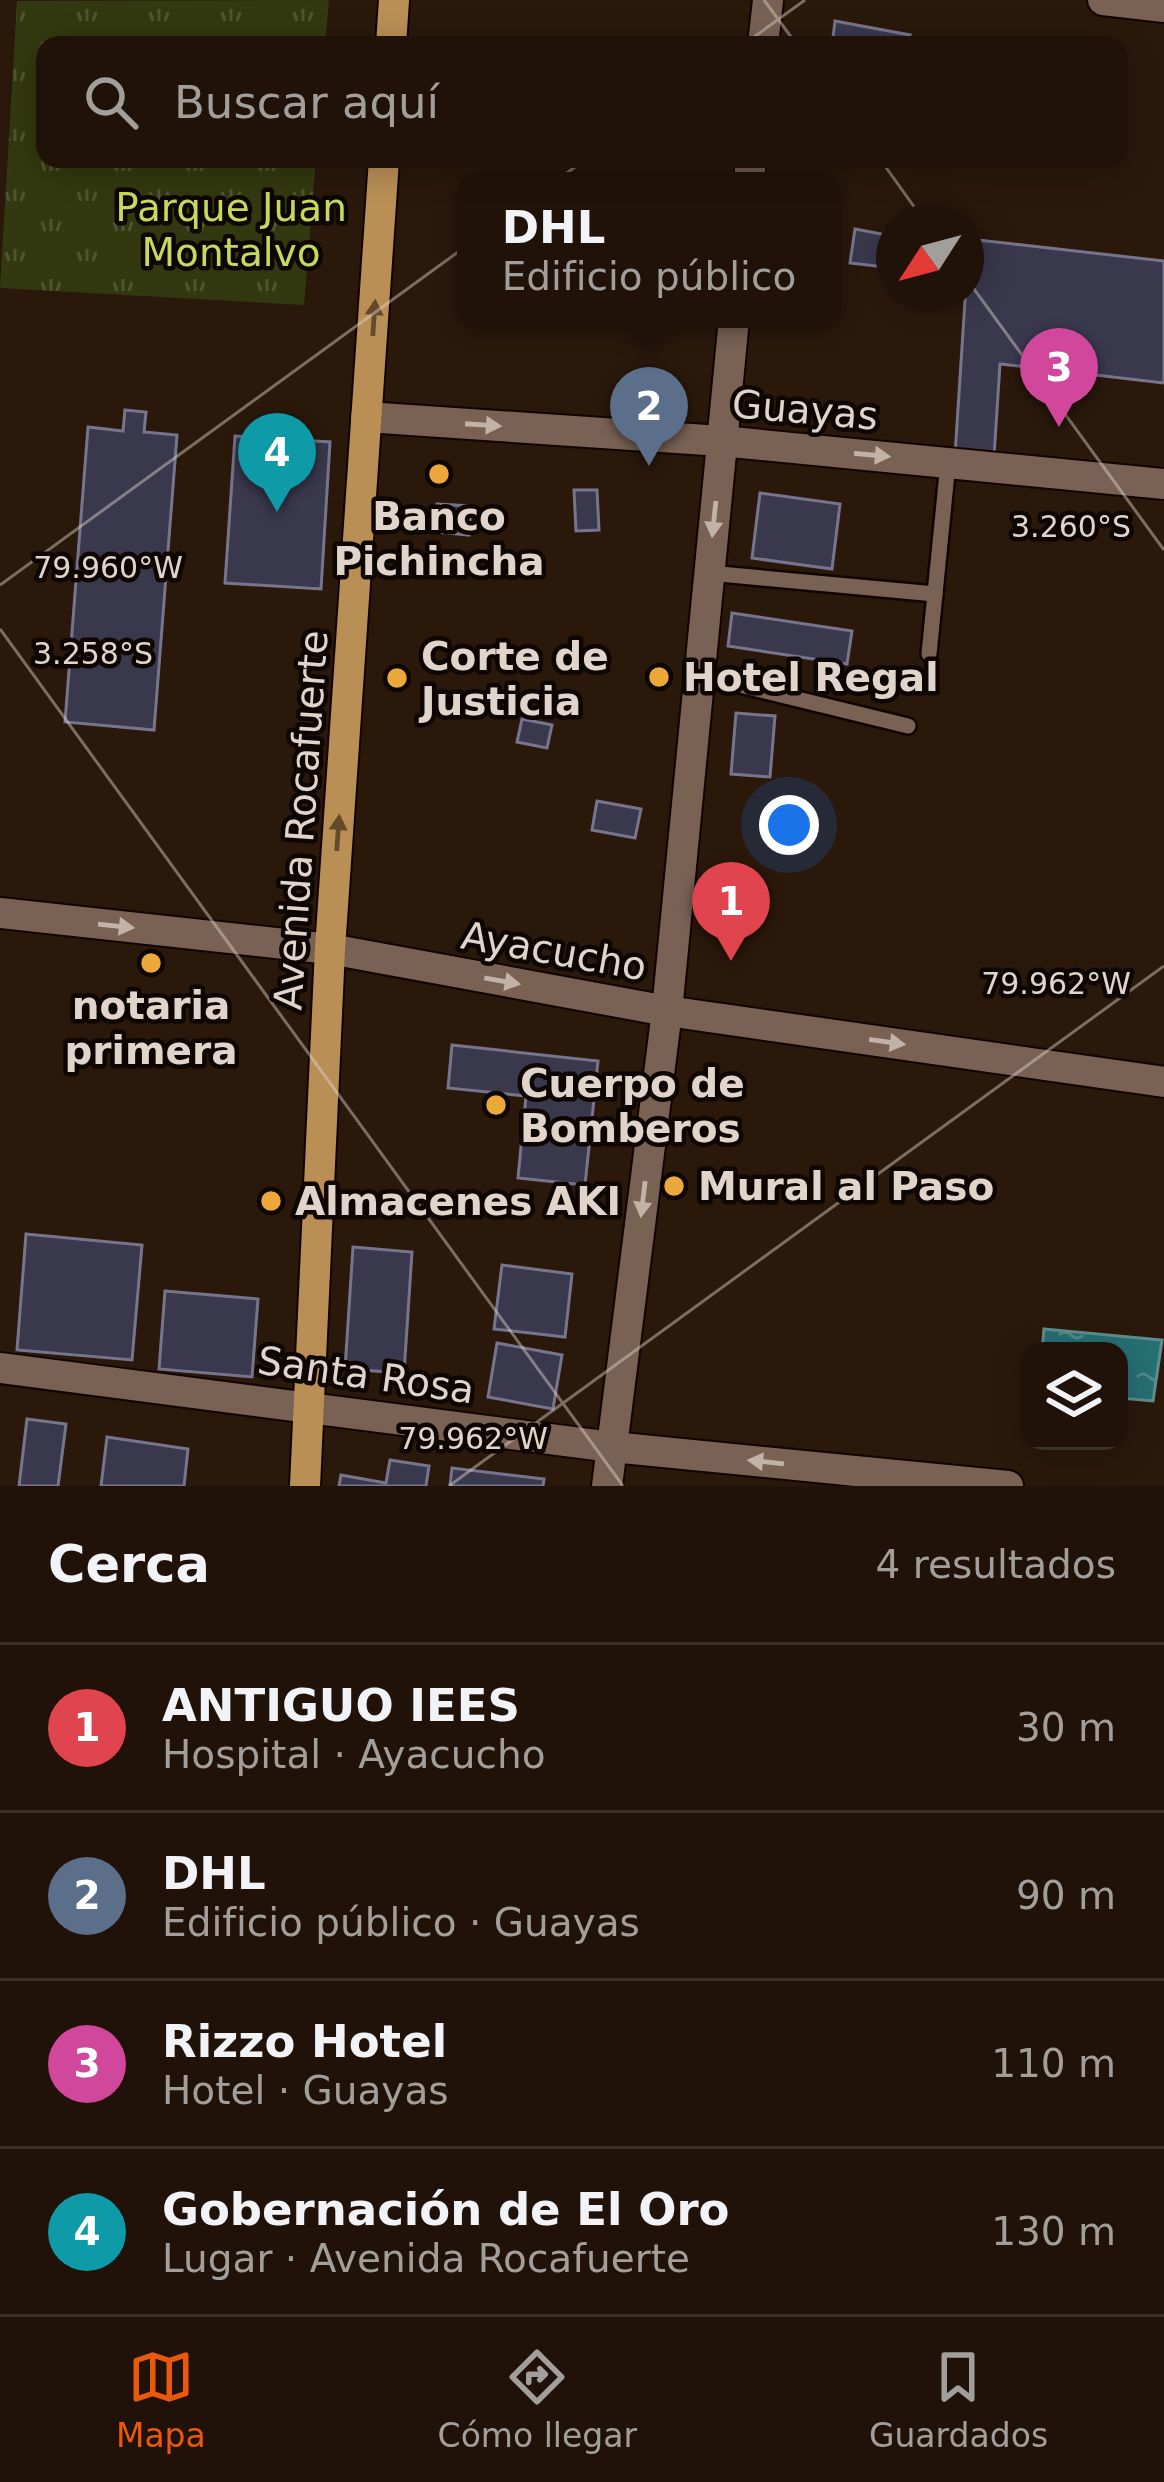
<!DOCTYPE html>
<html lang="es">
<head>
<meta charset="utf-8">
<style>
  :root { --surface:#201208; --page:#2d2016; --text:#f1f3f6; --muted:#a29e9c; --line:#3d3229; --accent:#ea580c }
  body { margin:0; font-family:"DejaVu Sans",sans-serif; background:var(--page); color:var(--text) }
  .controls { position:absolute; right:36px; bottom:36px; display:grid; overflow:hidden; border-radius:24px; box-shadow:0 6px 30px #0003 }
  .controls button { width:108px; height:108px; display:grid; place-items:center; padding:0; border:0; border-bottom:3px solid var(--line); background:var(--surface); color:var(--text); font:60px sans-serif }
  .compass { position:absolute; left:876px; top:204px; width:108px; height:108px; border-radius:50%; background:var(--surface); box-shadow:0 6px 30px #0003; rotate:234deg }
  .you { position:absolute; left:789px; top:825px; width:42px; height:42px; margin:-30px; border:9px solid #fff; border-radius:50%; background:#1a73e8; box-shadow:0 0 0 18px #1a73e833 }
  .badge { display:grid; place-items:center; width:78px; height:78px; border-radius:50%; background:var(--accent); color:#fff; font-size:39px; font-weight:700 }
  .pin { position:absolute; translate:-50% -99px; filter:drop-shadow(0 3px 6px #0008) }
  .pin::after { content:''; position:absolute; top:63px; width:42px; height:36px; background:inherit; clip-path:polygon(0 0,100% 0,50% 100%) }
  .popup { position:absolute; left:457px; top:172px; width:384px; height:156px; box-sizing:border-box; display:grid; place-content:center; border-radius:24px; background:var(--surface); filter:drop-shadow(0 3px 9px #0005); font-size:39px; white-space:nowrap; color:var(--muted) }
  .popup b { font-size:45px; color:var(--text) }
  .popup::after { content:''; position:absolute; left:50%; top:100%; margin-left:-24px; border:24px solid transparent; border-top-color:var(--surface) }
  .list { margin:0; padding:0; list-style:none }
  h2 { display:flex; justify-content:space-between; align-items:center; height:156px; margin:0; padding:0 48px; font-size:51px }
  h2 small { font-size:39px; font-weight:400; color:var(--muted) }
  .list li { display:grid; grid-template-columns:78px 1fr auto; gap:36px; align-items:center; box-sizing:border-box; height:168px; padding:0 48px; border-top:3px solid var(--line) }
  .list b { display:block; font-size:45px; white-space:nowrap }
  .list p { margin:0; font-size:39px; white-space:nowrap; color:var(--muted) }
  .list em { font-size:39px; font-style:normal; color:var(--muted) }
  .icon { flex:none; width:66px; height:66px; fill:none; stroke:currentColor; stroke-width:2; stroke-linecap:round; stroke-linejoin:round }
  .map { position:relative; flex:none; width:1164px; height:1486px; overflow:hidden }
  .search { position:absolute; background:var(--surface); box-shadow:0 6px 30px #0003; left:36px; right:36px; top:36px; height:132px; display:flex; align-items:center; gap:30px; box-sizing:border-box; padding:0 42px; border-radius:24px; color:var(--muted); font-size:45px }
  .sheet { height:828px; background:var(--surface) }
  nav { display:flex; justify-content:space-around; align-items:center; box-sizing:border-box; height:168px; border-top:3px solid var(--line); background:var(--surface); font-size:33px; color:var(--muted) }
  nav a { display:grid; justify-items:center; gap:6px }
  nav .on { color:var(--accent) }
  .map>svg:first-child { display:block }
  .park { fill:url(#park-tufts) }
  .water { fill:url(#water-ripples); stroke:#5e8d8d; stroke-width:3 }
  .building { fill:#3a384d; stroke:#77758e; stroke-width:3 }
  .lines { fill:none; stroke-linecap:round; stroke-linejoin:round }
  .service-casing { stroke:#120400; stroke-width:20 }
  .minor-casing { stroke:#120400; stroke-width:34 }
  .tertiary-casing { stroke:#120400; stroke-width:34 }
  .primary-casing { stroke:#120400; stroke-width:34 }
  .service { stroke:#796254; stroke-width:15 }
  .minor { stroke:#796254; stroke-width:30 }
  .tertiary { stroke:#796254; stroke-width:30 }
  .primary { stroke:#ba8f56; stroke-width:30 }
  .oneway { fill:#644a2c }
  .oneway2 { fill:#c2b2a7 }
  .ticks { fill:none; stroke:#e1d4cb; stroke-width:3; stroke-opacity:0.45 }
  .poi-dot { fill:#eda83b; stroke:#0d0602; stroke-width:4.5 }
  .labels { text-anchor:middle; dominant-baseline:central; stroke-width:9; stroke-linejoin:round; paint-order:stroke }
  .park-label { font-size:39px; fill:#c5d95f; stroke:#0d0602 }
  .street-label { font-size:39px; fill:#e1d4cb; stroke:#0d0602 }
  .poi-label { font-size:39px; font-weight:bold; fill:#e1d4cb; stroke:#0d0602; text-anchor:start }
  .ticks-label { font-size:30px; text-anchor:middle; fill:#e1d4cb; stroke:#0d0602; stroke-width:9; stroke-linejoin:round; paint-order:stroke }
</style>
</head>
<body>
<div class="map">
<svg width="1164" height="1486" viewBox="0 0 1164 1486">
  <defs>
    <pattern id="park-tufts" width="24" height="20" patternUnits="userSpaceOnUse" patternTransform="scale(3)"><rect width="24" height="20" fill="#32380f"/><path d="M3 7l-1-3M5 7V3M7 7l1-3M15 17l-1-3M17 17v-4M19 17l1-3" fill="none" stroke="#4f5431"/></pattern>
    <pattern id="water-ripples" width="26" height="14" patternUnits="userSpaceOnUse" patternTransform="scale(3)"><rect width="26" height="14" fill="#266f73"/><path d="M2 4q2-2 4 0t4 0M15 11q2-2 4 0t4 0" fill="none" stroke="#50898c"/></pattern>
  </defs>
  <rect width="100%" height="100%" fill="#2a180b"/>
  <!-- park -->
  <path class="park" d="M329 0 325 45H45V159H316L304 305 0 288 17 1Z"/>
  <!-- water -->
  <path class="water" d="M1044 1329 1162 1340 1153 1401 1119 1398V1351H1042Z"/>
  <!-- building -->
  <g class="building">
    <path d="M835 21 910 35 907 45H832Z"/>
    <path d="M855 229 887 235 889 247 894 248V268L850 263Z"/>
    <path d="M969 239 1164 261V383L1000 364 994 457 955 455Z"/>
    <path d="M125 410 146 412 144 432 177 435 154 730 65 722 88 427 123 431Z"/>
    <path d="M235 436 330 442 321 589 225 583Z"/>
    <path d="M574 490H597L599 530 576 531Z"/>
    <path d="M760 493 840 504 832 569 752 558Z"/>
    <path d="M437 504 471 506 469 535 435 532Z"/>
    <path d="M732 613 852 631 847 664 728 646Z"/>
    <path d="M736 713 775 716 770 777 731 774Z"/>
    <path d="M522 719 552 725 547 748 517 742Z"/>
    <path d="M597 801 641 809 635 838 592 830Z"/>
    <path d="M452 1045 598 1061 585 1185 518 1178 526 1096 448 1088Z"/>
    <path d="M26 1234 142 1245 132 1360 17 1350Z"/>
    <path d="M353 1247 412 1252 404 1373 345 1369Z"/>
    <path d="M502 1265 572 1274 565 1337 494 1329Z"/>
    <path d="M165 1291 258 1299 252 1377 159 1369Z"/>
    <path d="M497 1343 562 1355 553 1409 488 1397Z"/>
    <path d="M27 1419 66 1424 58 1486H19Z"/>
    <path d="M107 1437 188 1449 184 1486H101Z"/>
    <path d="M390 1460 429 1466 426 1486H339L341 1475 386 1483Z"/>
    <path d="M452 1468 544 1479 543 1486H450Z"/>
  </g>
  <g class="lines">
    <!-- service casing -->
    <g class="service-casing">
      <g id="service">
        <path d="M709 573 935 594"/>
        <path d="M929 654 948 463"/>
        <path d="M699 675 908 726"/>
      </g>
    </g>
    <!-- minor casing -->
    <g class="minor-casing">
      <g id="minor">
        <path d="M763 45 768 0"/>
        <path d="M749 181 751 159"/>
        <path d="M366 417 721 441 1164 484"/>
        <path d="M0 913 330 949 667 1011 1164 1082"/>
        <path d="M0 1368 612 1447 1008 1486"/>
        <path d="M607 1486 667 1011 734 319"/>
      </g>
    </g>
    <!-- tertiary casing -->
    <g class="tertiary-casing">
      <path id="tertiary" d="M1103 0 1164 7"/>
    </g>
    <!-- primary casing -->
    <g class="primary-casing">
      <g id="primary">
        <path d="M391 45 394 0"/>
        <path d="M305 1486 330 949 384 159"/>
      </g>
    </g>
    <!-- service -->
    <use href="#service" class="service"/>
    <!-- minor -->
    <use href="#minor" class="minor"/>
    <!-- tertiary -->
    <use href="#tertiary" class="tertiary"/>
    <!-- primary -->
    <use href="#primary" class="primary"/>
  </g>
  <!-- one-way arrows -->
  <defs><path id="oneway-solid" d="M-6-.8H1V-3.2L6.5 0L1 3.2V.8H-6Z" transform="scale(3)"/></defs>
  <g class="oneway">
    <use href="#oneway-solid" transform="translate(374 318) rotate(-86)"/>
    <use href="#oneway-solid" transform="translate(338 833) rotate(-86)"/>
  </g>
  <g class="oneway2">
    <use href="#oneway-solid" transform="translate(483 425) rotate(4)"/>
    <use href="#oneway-solid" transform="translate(872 455) rotate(5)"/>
    <use href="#oneway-solid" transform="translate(714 519) rotate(96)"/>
    <use href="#oneway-solid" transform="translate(116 926) rotate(6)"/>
    <use href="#oneway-solid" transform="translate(502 981) rotate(10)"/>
    <use href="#oneway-solid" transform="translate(887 1042) rotate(8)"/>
    <use href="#oneway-solid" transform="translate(643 1199) rotate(97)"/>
    <use href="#oneway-solid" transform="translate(766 1462) rotate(-174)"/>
  </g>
  <!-- ticks -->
  <path class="ticks" d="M764 0 797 45M743 45 805 0M880 159 925 222M966 278 1164 550M0 585 586 159M0 629 623 1486M449 1486 1164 966"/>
  <!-- markers -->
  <g class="poi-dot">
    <circle cx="439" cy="474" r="12"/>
    <circle cx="659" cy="677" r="12"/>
    <circle cx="397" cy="678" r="12"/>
    <circle cx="151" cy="963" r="12"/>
    <circle cx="496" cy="1105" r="12"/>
    <circle cx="674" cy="1186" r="12"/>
    <circle cx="271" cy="1201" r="12"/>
  </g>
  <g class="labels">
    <!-- park labels -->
    <g class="park-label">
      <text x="231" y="207">Parque Juan<tspan x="231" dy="45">Montalvo</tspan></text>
    </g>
    <!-- street labels -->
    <g class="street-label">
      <text transform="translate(805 410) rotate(5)">Guayas</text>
      <text transform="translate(301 820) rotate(-86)">Avenida Rocafuerte</text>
      <text transform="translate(554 951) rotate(10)">Ayacucho</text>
      <text transform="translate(366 1375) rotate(8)">Santa Rosa</text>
    </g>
    <!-- poi labels -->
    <g class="poi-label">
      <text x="439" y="516" text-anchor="middle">Banco<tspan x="439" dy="45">Pichincha</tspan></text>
      <text x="421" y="656">Corte de<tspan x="421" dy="45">Justicia</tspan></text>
      <text x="683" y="677">Hotel Regal</text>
      <text x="151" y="1005" text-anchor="middle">notaria<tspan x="151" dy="45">primera</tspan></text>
      <text x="520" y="1083">Cuerpo de<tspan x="520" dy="45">Bomberos</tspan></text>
      <text x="698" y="1186">Mural al Paso</text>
      <text x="295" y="1201">Almacenes AKI</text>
    </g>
  </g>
  <g class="ticks-label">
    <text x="1071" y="537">3.260°S</text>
    <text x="108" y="578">79.960°W</text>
    <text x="93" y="664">3.258°S</text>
    <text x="1056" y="994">79.962°W</text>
    <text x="473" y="1449">79.962°W</text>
  </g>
</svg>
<div class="controls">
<button><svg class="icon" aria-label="layers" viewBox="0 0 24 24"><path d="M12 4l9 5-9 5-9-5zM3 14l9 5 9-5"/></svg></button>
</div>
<svg class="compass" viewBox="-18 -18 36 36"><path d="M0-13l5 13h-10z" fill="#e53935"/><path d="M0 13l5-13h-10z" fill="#a29e9c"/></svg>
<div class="you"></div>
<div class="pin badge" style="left:731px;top:961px;background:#e0444e">1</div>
<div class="pin badge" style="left:649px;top:466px;background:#5c6f8a">2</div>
<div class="popup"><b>DHL</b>Edificio público</div>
<div class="pin badge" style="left:1059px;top:427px;background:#d1479c">3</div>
<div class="pin badge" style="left:277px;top:512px;background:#0f9aa8">4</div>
<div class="search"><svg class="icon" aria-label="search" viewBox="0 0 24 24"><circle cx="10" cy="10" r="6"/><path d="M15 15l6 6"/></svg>Buscar aquí</div>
</div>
<section class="sheet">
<h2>Cerca<small>4 resultados</small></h2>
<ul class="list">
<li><span class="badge" style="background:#e0444e">1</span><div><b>ANTIGUO IEES</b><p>Hospital · Ayacucho</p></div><em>30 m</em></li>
<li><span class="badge" style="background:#5c6f8a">2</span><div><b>DHL</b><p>Edificio público · Guayas</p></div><em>90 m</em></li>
<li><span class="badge" style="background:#d1479c">3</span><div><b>Rizzo Hotel</b><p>Hotel · Guayas</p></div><em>110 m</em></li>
<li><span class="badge" style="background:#0f9aa8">4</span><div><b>Gobernación de El Oro</b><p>Lugar · Avenida Rocafuerte</p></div><em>130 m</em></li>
</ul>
</section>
<nav>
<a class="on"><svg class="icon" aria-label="map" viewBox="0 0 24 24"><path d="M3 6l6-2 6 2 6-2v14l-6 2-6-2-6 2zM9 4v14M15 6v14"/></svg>Mapa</a>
<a><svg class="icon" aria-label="directions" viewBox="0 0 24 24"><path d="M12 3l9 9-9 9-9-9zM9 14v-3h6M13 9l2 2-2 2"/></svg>Cómo llegar</a>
<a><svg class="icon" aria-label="saved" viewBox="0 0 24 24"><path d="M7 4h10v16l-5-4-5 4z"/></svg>Guardados</a>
</nav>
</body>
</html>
